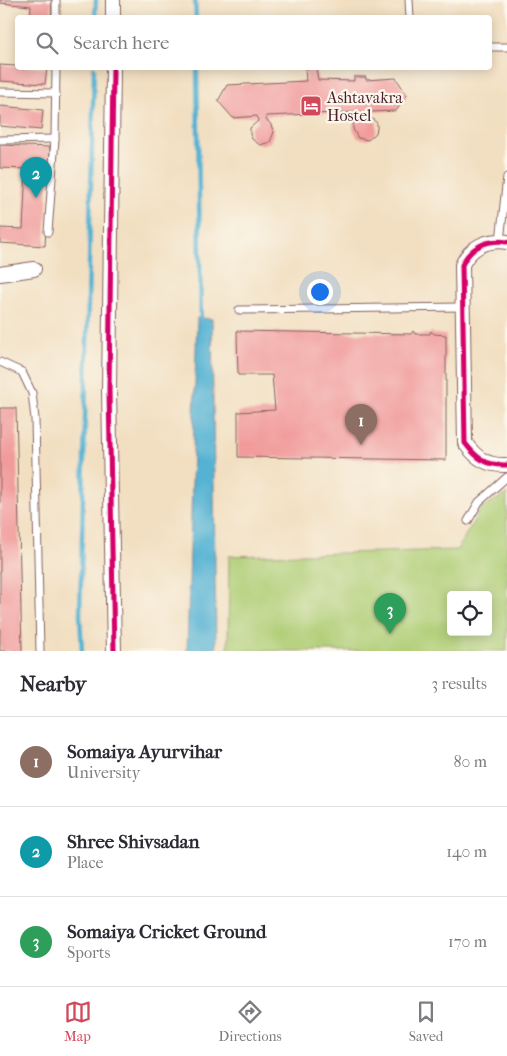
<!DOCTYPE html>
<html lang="en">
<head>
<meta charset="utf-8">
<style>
  :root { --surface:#fff; --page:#f7f7f7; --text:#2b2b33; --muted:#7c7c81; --line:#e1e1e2; --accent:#d1495b }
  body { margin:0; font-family:"IM FELL French Canon",serif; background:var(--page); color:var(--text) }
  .controls { position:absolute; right:15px; bottom:15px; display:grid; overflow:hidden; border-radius:5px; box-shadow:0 2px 12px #0003 }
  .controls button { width:45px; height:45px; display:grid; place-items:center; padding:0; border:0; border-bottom:1px solid var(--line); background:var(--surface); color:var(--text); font:25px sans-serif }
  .you { position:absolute; left:319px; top:291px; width:18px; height:18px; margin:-12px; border:4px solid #fff; border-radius:50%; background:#1a73e8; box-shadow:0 0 0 8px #1a73e833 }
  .badge { display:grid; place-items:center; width:32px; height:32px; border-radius:50%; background:var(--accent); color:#fff; font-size:16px; font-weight:700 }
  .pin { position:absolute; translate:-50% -41px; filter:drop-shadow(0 1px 2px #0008) }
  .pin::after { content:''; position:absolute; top:26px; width:18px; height:15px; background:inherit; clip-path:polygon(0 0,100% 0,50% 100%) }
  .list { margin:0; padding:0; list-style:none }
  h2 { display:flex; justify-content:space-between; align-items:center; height:65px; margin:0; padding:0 20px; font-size:21px }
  h2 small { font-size:16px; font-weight:400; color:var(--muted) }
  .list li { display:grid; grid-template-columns:32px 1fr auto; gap:15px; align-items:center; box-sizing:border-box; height:90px; padding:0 20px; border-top:1px solid var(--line) }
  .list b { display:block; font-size:19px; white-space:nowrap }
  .list p { margin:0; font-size:16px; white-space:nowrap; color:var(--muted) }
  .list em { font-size:16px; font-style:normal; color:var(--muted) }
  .icon { flex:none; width:28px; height:28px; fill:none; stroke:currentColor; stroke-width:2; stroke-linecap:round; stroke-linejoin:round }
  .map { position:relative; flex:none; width:507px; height:651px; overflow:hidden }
  .search { position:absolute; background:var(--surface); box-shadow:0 2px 12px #0003; left:15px; right:15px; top:15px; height:55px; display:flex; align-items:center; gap:12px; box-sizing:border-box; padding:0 18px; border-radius:5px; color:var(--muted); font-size:19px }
  .sheet { height:335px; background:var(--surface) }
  nav { display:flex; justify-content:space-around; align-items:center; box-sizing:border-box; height:70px; border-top:1px solid var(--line); background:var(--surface); font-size:14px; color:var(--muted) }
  nav a { display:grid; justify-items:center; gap:2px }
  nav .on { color:var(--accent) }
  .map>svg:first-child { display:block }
  .green { fill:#afcd74; stroke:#7c7650; fill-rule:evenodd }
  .water { fill:#55b2d3; stroke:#50687f }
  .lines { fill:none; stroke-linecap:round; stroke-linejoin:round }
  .stream { stroke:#55b2d3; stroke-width:4.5 }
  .building { fill:#f19b9b }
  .service-casing { stroke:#856260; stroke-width:9 }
  .minor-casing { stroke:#856260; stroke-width:16 }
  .service { stroke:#fff; stroke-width:7 }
  .minor { stroke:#fff; stroke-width:14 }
  .cycleway-casing { stroke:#fbf7ec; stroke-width:8 }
  .cycleway { stroke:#d6006c; stroke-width:5 }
  .labels { text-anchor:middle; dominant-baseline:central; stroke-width:4.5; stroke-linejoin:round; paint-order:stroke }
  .poi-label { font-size:16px; fill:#4a1f2b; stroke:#fbf7ec; text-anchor:start }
</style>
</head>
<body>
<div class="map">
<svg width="507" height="651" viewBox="0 0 507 651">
  <rect width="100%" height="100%" fill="#fbf7ec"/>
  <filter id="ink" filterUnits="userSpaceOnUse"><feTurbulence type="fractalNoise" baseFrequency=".02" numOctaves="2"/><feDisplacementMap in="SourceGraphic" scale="10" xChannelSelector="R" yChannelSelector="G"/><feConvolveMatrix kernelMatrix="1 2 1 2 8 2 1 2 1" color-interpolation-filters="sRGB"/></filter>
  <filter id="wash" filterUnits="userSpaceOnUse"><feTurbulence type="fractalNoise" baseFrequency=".0096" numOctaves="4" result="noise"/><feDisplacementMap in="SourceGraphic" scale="20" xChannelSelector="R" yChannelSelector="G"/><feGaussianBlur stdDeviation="1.12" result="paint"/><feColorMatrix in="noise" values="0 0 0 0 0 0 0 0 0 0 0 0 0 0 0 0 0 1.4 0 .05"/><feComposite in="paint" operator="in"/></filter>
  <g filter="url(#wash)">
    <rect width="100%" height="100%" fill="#f2dfc1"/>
    <!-- green -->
    <path class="green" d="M507 494V651H228L229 556 457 550 482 507ZM451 595H488V632H451Z"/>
    <!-- water -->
    <path class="water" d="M197 318 212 319 216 651H187Z"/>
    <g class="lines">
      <!-- stream -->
      <g class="stream">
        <path d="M195 0 196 18"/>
        <path d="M95 18 96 0"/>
        <path d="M197 68 201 324"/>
        <path d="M82 651 80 615 94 68"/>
      </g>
    </g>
    <g id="blocks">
      <!-- building -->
      <g class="building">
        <path d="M0 0H52L51 18H30L31 6 0 3Z"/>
        <path d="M0 65 47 68 45 84 0 81Z"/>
        <path d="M316 68 318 80 354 81V77H366V80L396 78 407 95 396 111 369 112V116L377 123V128L376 133 368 140 358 138 353 129V124L361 116 360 112 266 116V120L270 123 274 132 270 142 260 145 252 139 250 134V128L258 121 257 116 233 118 218 101 227 85 306 81 305 69Z"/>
        <path d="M0 106 43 110 41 130 0 126Z"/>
        <path d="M0 145 50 147 45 246 0 243V228L23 229 26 169 0 168Z"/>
        <path d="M237 331 411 334 413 331 415 334H430L431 331 434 334 446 335V460L238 457V412L275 410 272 375H238Z"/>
        <path d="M0 408H16L22 651H0Z"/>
      </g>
    </g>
  </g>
  <g filter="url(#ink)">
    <use href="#blocks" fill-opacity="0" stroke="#856260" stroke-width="1"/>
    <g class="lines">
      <!-- service casing -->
      <g class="service-casing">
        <g id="service">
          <path d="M409 0 410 18"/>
          <path d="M56 18V0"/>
          <path d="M490 47H507"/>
          <path d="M0 92 56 93"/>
          <path d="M0 140 55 139"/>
          <path d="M48 232 55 139 56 68"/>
          <path d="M500 241 507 177"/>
          <path d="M239 310 462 307"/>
          <path d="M0 362 22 372 32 393 35 419 40 651"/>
          <path d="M468 521 479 502 507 477"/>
        </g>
      </g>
      <!-- minor casing -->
      <g class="minor-casing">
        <g id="minor">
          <path d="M113 18V0"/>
          <path d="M113 68 109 391 114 651"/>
          <path d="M507 242C487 239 470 247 462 265L465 443C477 459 487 466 507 465"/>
          <path d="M0 274 34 269"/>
        </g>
      </g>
      <!-- service -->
      <use href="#service" class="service"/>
      <!-- minor -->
      <use href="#minor" class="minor"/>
      <!-- cycleway casing -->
      <g class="cycleway-casing">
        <g id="cycleway">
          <path d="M113 68 109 391 114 651"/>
          <path d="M507 242C487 239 470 247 462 265L465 443C477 459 487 466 507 465"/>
        </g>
      </g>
      <!-- cycleway -->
      <use href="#cycleway" class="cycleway"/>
    </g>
  </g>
  <!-- icons -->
  <defs>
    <g id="hotel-square" transform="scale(1.125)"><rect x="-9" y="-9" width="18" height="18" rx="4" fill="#d1495b" stroke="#fbf7ec"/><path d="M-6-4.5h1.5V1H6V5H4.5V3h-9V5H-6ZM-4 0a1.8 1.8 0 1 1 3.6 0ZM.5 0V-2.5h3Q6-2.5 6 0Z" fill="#fff"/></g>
  </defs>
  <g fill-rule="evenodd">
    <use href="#hotel-square" x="311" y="106"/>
  </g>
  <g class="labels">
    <!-- poi labels -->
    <g class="poi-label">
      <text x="327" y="97">Ashtavakra<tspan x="327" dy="18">Hostel</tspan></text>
    </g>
  </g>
</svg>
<div class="controls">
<button><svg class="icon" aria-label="locate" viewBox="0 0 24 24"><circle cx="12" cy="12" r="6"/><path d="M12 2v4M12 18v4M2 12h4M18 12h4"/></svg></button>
</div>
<div class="you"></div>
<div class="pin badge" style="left:361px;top:445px;background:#8d6e63">1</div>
<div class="pin badge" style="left:36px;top:198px;background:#0f9aa8">2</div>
<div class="pin badge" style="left:390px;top:634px;background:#2e9e5b">3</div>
<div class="search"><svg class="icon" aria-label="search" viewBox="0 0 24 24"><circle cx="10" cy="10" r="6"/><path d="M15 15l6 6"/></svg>Search here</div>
</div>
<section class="sheet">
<h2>Nearby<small>3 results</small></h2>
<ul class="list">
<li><span class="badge" style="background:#8d6e63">1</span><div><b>Somaiya Ayurvihar</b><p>University</p></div><em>80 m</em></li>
<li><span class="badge" style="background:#0f9aa8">2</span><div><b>Shree Shivsadan</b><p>Place</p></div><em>140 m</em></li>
<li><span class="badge" style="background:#2e9e5b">3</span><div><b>Somaiya Cricket Ground</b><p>Sports</p></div><em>170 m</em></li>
</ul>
</section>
<nav>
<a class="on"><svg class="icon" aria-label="map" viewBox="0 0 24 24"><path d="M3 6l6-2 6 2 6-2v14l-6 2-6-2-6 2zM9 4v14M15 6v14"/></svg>Map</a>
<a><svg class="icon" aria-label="directions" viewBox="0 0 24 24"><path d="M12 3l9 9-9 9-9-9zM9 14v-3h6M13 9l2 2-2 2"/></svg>Directions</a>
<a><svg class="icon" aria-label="saved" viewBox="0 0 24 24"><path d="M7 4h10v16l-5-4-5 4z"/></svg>Saved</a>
</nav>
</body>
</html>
